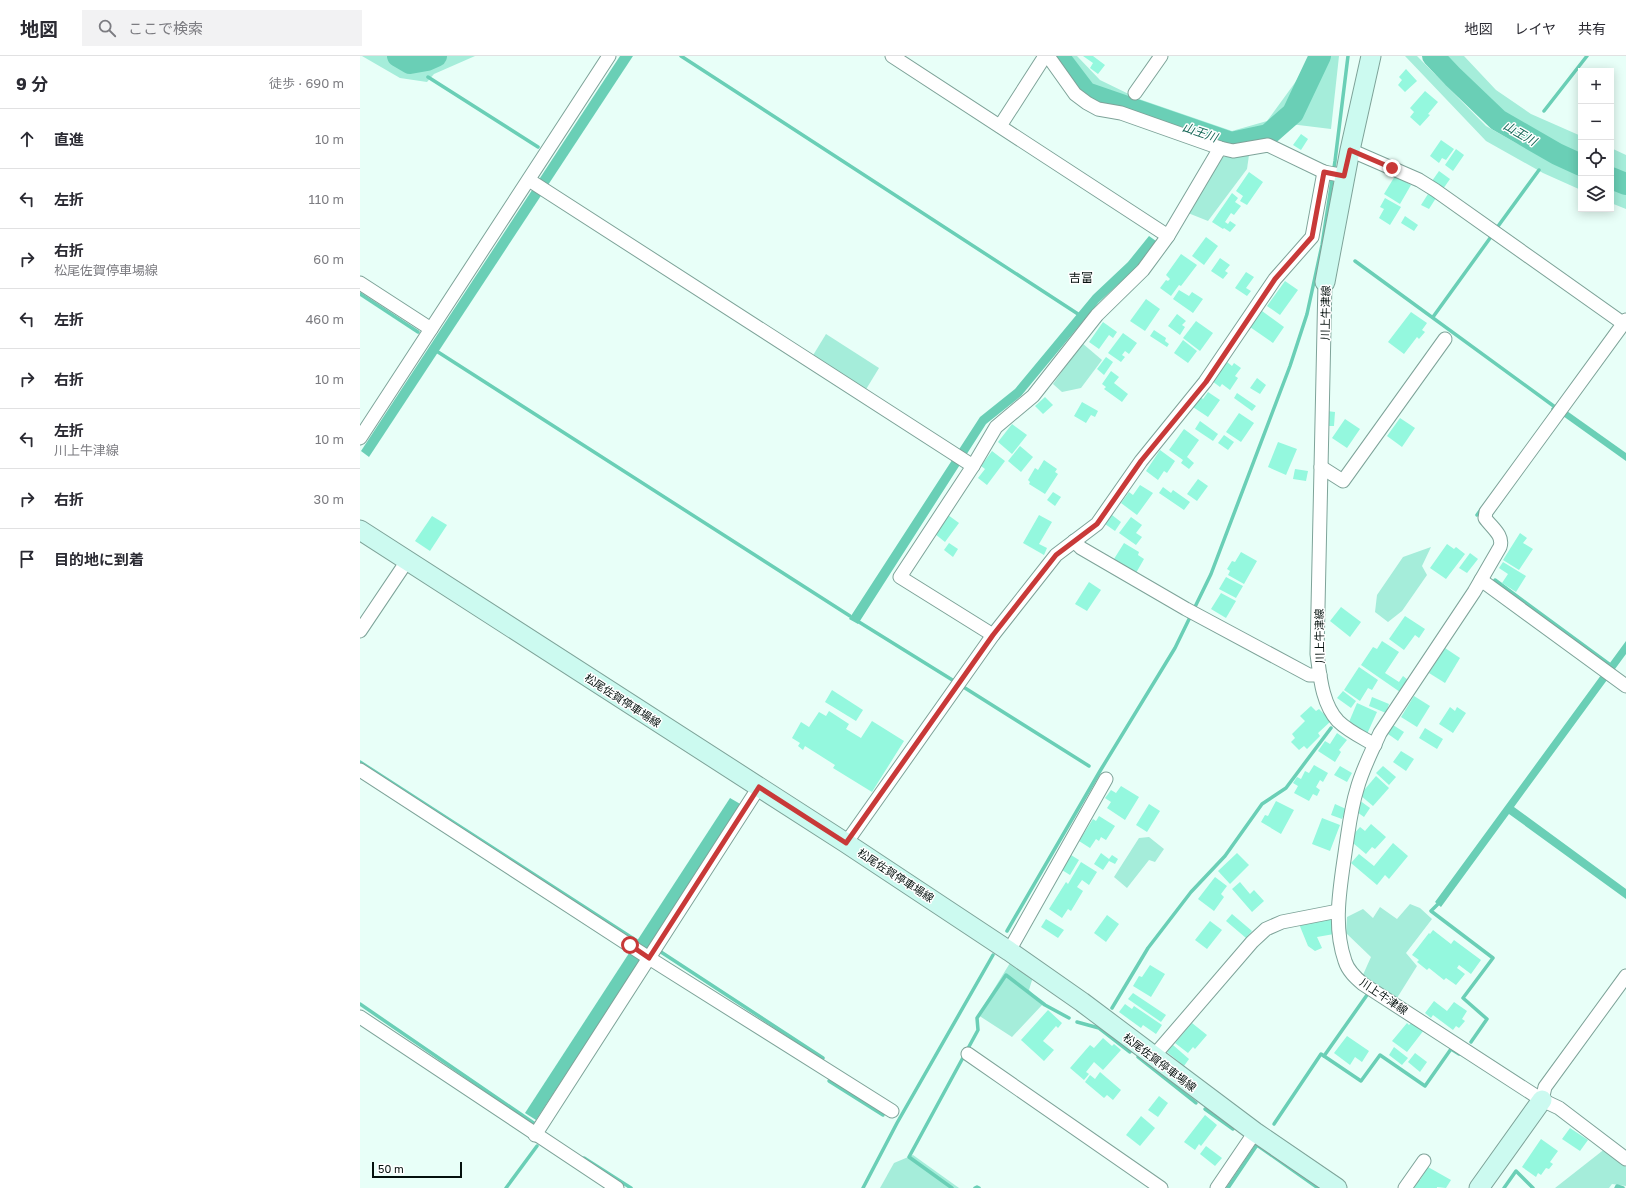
<!DOCTYPE html>
<html lang="ja">
<head>
<meta charset="utf-8">
<style>
  :root { --surface:#fff; --page:#f2f2f3; --text:#2b2b33; --muted:#7c7c81; --line:#e1e1e2 }
  body { margin:0; font-family:"Golos Text","Noto Sans JP",sans-serif; background:var(--page); color:var(--text) }
  .controls { position:absolute; right:12px; top:12px; display:grid; overflow:hidden; border-radius:0px; box-shadow:0 2px 10px #0003 }
  .controls button { width:36px; height:36px; display:grid; place-items:center; padding:0; border:0; border-bottom:1px solid var(--line); background:var(--surface); color:var(--text); font:20px sans-serif }
  .scale { position:absolute; left:12px; bottom:10px; width:90px; box-sizing:border-box; padding-left:4px; border:2px solid #04100d; border-top:0; font-size:11px; line-height:14px; white-space:nowrap; color:#04100d; -webkit-text-stroke:3px #fff; paint-order:stroke }
  .stop { position:absolute; width:12px; height:12px; margin:-9px; border:3px solid #c83938; border-radius:50%; background:#fff }
  .stop.end { background:#c83938; border-color:#fff; box-shadow:0 1px 4px #0008 }
  .list { margin:0; padding:0; list-style:none }
  h2 { display:flex; justify-content:space-between; align-items:center; height:52px; margin:0; padding:0 16px; font-size:17px }
  h2 small { font-size:13px; font-weight:400; color:var(--muted) }
  .list li { display:grid; grid-template-columns:26px 1fr auto; gap:12px; align-items:center; box-sizing:border-box; height:60px; padding:0 16px; border-top:1px solid var(--line) }
  .list b { display:block; font-size:15px; white-space:nowrap }
  .list p { margin:0; font-size:13px; white-space:nowrap; color:var(--muted) }
  .list em { font-size:13px; font-style:normal; color:var(--muted) }
  .icon { flex:none; width:22px; height:22px; fill:none; stroke:currentColor; stroke-width:2; stroke-linecap:round; stroke-linejoin:round }
  .map { position:relative; flex:none; width:1266px; height:1132px; overflow:hidden }
  header { display:flex; align-items:center; gap:24px; box-sizing:border-box; height:56px; padding:0 20px; background:var(--surface); border-bottom:1px solid var(--line) }
  header strong { font-size:19px }
  nav { display:flex; gap:22px; margin-inline-start:auto; font-size:14px }
  .search { width:280px; height:36px; background:var(--page); display:flex; align-items:center; gap:10px; box-sizing:border-box; padding:0 14px; border-radius:0px; color:var(--muted); font-size:15px }
  main { display:flex }
  aside { flex:1; background:var(--surface) }
  .map>svg:first-child { display:block }
  .green { fill:#a5edda }
  .water { fill:#6acfb6 }
  .lines { fill:none; stroke-linecap:round; stroke-linejoin:round }
  .stream { stroke:#6acfb6; stroke-width:3.5 }
  .river { stroke:#6acfb6; stroke-width:22 }
  .building { fill:#94f8de }
  .street-casing { stroke:#7ea399; stroke-width:15 }
  .secondary-casing { stroke:#7ea399; stroke-width:21 }
  .street { stroke:#fff; stroke-width:13 }
  .secondary { stroke:#ccfaf0; stroke-width:19 }
  .route { stroke:#c83938; stroke-width:5 }
  .labels { text-anchor:middle; dominant-baseline:central; stroke-width:3; stroke-linejoin:round; paint-order:stroke }
  .street-label { font-size:11px; fill:#04100d; stroke:#fff }
  .water-label { font-size:12px; font-style:italic; fill:#156656; stroke:#fff }
  .neighbourhood-label { font-size:12px; fill:#04100d; stroke:#fff }
</style>
</head>
<body>
<header>
<strong>地図</strong>
<div class="search"><svg class="icon" aria-label="search" viewBox="0 0 24 24"><circle cx="10" cy="10" r="6"/><path d="M15 15l6 6"/></svg>ここで検索</div>
<nav><a>地図</a><a>レイヤ</a><a>共有</a></nav>
</header>
<main>
<aside>
<h2>9 分<small>徒歩 · 690 m</small></h2>
<ul class="list">
<li><svg class="icon" aria-label="ahead" viewBox="0 0 24 24"><path d="M12 20V5M6 11l6-6 6 6"/></svg><div><b>直進</b></div><em>10 m</em></li>
<li><svg class="icon" aria-label="left" viewBox="0 0 24 24"><path d="M17 20v-9H6M10 6l-5 5 5 5"/></svg><div><b>左折</b></div><em>110 m</em></li>
<li><svg class="icon" aria-label="right" viewBox="0 0 24 24"><path d="M7 20v-9h11M14 6l5 5-5 5"/></svg><div><b>右折</b><p>松尾佐賀停車場線</p></div><em>60 m</em></li>
<li><svg class="icon" aria-label="left" viewBox="0 0 24 24"><path d="M17 20v-9H6M10 6l-5 5 5 5"/></svg><div><b>左折</b></div><em>460 m</em></li>
<li><svg class="icon" aria-label="right" viewBox="0 0 24 24"><path d="M7 20v-9h11M14 6l5 5-5 5"/></svg><div><b>右折</b></div><em>10 m</em></li>
<li><svg class="icon" aria-label="left" viewBox="0 0 24 24"><path d="M17 20v-9H6M10 6l-5 5 5 5"/></svg><div><b>左折</b><p>川上牛津線</p></div><em>10 m</em></li>
<li><svg class="icon" aria-label="right" viewBox="0 0 24 24"><path d="M7 20v-9h11M14 6l5 5-5 5"/></svg><div><b>右折</b></div><em>30 m</em></li>
<li><svg class="icon" aria-label="arrive" viewBox="0 0 24 24"><path d="M6 21V4h12l-3 4 3 4H6"/></svg><div><b>目的地に到着</b></div></li>
</ul>
</aside>
<div class="map">
<svg width="1266" height="1132" viewBox="0 0 1266 1132">
  <rect width="100%" height="100%" fill="#e8fff8"/>
  <!-- green -->
  <g class="green">
    <path d="M2 0H29L46 10 62 11 83 0H115L74 18 67 26 40 22Z"/>
    <path d="M704 0H717L740 24 779 43 872 75 907 65 942 17 949 0H955L936 41 909 73 871 82 729 35Z"/>
    <path d="M968 0H979L971 73 930 68 957 26Z"/>
    <path d="M1045 0H1057L1126 70 1156 87 1221 117V134L1183 117 1126 85Z"/>
    <path d="M1085 0H1104L1136 34 1171 58 1221 80V100L1153 65 1130 47Z"/>
    <path d="M1251 92 1266 99V120L1251 113Z"/>
    <path d="M889 99 887 113 848 165 828 157 863 101Z"/>
    <path d="M1251 130 1266 137V153L1251 147Z"/>
    <path d="M466 278 519 312 505 335 452 301Z"/>
    <path d="M722 287 742 304 721 332 702 336 693 328Z"/>
    <path d="M1071 491 1062 510 1067 519 1042 555 1028 566 1015 556 1017 539 1043 501Z"/>
    <path d="M789 781 804 793 795 806 789 804 767 832 754 821 779 782Z"/>
    <path d="M1050 848 1060 852 1072 863 1046 897 1057 910 1037 942 1002 921 1011 901 986 877 987 861 1003 853 1013 862 1020 851 1037 863Z"/>
    <path d="M650 907 673 921 669 934 683 948 652 981 618 959Z"/>
    <path d="M1246 1092 1266 1111V1130L1252 1128 1249 1132H1195Z"/>
    <path d="M553 1099 599 1132H520L534 1107Z"/>
  </g>
  <!-- water -->
  <g class="water">
    <path d="M260 0H273L9 401 1 395Z"/>
    <path d="M789 180 796 185 775 213 739 246 661 340 626 368 498 568 489 563 620 361 655 333 733 239 768 206Z"/>
    <path d="M1207 355 1266 397V405L1203 360Z"/>
    <path d="M1266 585V598L1154 751 1266 833V843L1149 758 1081 851 1075 846Z"/>
    <path d="M370 742 382 749 176 1064 165 1057Z"/>
  </g>
  <g class="lines">
    <!-- stream -->
    <g class="stream">
      <path d="M321 0 718 258"/>
      <path d="M68 21 178 91"/>
      <path d="M1184 55 1227 0"/>
      <path d="M1136 173 1179 114"/>
      <path d="M995 205 1195 351 1193 353"/>
      <path d="M0 238 58 276"/>
      <path d="M1073 261 1133 178"/>
      <path d="M78 296 490 560"/>
      <path d="M1117 459 1122 452"/>
      <path d="M1135 524 1249 608"/>
      <path d="M499 566 594 625"/>
      <path d="M605 632 729 710"/>
      <path d="M0 706 277 885"/>
      <path d="M1078 848 1071 855 1133 902 1103 942 1127 963 1111 986"/>
      <path d="M647 875 740 715 815 592 851 518 930 310 947 258 962 189 975 105 988 0"/>
      <path d="M301 896 463 1002"/>
      <path d="M0 948 175 1068"/>
      <path d="M752 952 788 892 831 836 865 800 902 748 926 732 971 672"/>
      <path d="M717 966 739 972 770 996"/>
      <path d="M964 1000 1007 939"/>
      <path d="M778 1001 836 1047"/>
      <path d="M469 1025 523 1059"/>
      <path d="M845 1053 873 1073"/>
      <path d="M914 1068 961 998 1001 1025 1020 999 1065 1030 1091 993 1099 998"/>
      <path d="M224 1102 271 1132"/>
      <path d="M146 1132 177 1090"/>
      <path d="M503 1132 537 1067 633 899"/>
      <path d="M592 1132 549 1101 618 974 617 962 646 919 685 949 709 962"/>
      <path d="M615 1132 617 1131 619 1132"/>
      <path d="M868 1132 897 1089 958 1132"/>
      <path d="M1144 1132 1156 1115 1173 1132"/>
      <path d="M1256 1132 1257 1130 1263 1132"/>
    </g>
    <!-- river -->
    <g class="river">
      <path d="M38 0 50 7 67 4 76 0"/>
      <path d="M698 0 726 37 871 87 908 79 933 57 960 0"/>
      <path d="M1073 0 1093 21 1138 64 1197 98 1221 109"/>
      <path d="M1251 122 1266 128"/>
    </g>
  </g>
  <!-- building -->
  <g class="building">
    <path d="M723 0H733L745 9 738 18 730 12 733 7Z"/>
    <path d="M1046 13 1057 25 1045 36 1038 29 1042 24 1039 21Z"/>
    <path d="M1065 35 1078 46 1068 58 1070 59 1060 70 1050 61 1054 56 1050 52Z"/>
    <path d="M941 78 948 83 941 94 933 89Z"/>
    <path d="M1081 84 1094 93 1086 104 1082 102 1079 107 1070 100Z"/>
    <path d="M1096 93 1104 99 1093 115 1085 109Z"/>
    <path d="M1079 115 1090 123 1083 133 1072 125Z"/>
    <path d="M889 116 903 126 887 149 880 145 883 140 876 135Z"/>
    <path d="M1035 120 1051 129 1040 148 1024 138Z"/>
    <path d="M872 137 878 142 875 146 881 150 874 159 871 157 865 166 868 168 870 165 876 169 870 176 864 172 863 173 852 166Z"/>
    <path d="M1068 138 1076 142 1069 153 1061 149Z"/>
    <path d="M1025 142 1041 151 1030 169 1019 162 1024 153 1020 151Z"/>
    <path d="M1045 160 1058 169 1054 175 1041 167Z"/>
    <path d="M846 181 858 190 844 209 832 200Z"/>
    <path d="M821 198 837 209 821 230 819 229 811 240 800 232 806 224 808 225 810 223 806 219Z"/>
    <path d="M860 202 870 209 865 215 868 217 863 223 851 215Z"/>
    <path d="M886 216 894 221 886 232 891 235 887 240 875 232Z"/>
    <path d="M925 225 938 234 920 259 907 250Z"/>
    <path d="M819 234 829 240 832 236 843 243 833 257 813 243Z"/>
    <path d="M786 243 800 253 785 275 770 265Z"/>
    <path d="M902 255 924 271 913 287 890 271Z"/>
    <path d="M1051 256 1067 267 1062 274 1065 276 1059 283 1057 281 1044 298 1028 286Z"/>
    <path d="M817 258 826 265 822 269 825 271 820 279 808 270Z"/>
    <path d="M836 265 853 277 840 295 823 282Z"/>
    <path d="M743 266 757 276 753 282 749 279 739 293 729 286Z"/>
    <path d="M794 274 806 282 805 285 809 288 807 291 790 280Z"/>
    <path d="M763 277 777 287 769 298 765 295 762 299 765 301 761 306 748 297Z"/>
    <path d="M823 284 837 295 828 307 814 297Z"/>
    <path d="M746 301 753 306 744 319 737 313Z"/>
    <path d="M866 305 872 310 874 307 881 312 875 320 878 322 870 334 862 328 860 331 852 325Z"/>
    <path d="M751 315 759 321 754 327 768 338 762 346 744 333 746 331 742 328Z"/>
    <path d="M897 322 906 329 900 338 890 332Z"/>
    <path d="M848 336 860 344 848 361 833 351 840 341 843 343Z"/>
    <path d="M877 337 896 350 892 355 874 342Z"/>
    <path d="M685 341 693 349 683 358 675 350Z"/>
    <path d="M722 346 738 355 735 361 731 359 726 367 714 360Z"/>
    <path d="M967 355 975 356 974 370H967Z"/>
    <path d="M879 357 894 367 881 386 866 376Z"/>
    <path d="M1040 362 1055 372 1042 391 1027 380Z"/>
    <path d="M985 363 1000 373 987 392 972 382Z"/>
    <path d="M840 365 858 378 853 385 835 373Z"/>
    <path d="M652 368 667 379 652 398 638 386Z"/>
    <path d="M824 373 839 384 827 401 834 407 829 413 821 407 823 404 809 394Z"/>
    <path d="M864 379 874 386 868 394 858 387Z"/>
    <path d="M918 386 937 393 926 419 908 411Z"/>
    <path d="M660 390 673 401 661 416 648 405Z"/>
    <path d="M800 394 815 405 807 417 804 415 798 424 786 415Z"/>
    <path d="M632 395 645 405 627 429 618 422 625 413 621 410Z"/>
    <path d="M684 404 697 413 695 416 698 418 685 438 669 428 670 426 668 424 675 412 678 414Z"/>
    <path d="M935 413 948 415 946 425 933 423Z"/>
    <path d="M838 423 848 430 837 445 827 438Z"/>
    <path d="M780 429 793 437 777 459 761 447 769 436 773 439Z"/>
    <path d="M803 431 811 437 813 434 830 446 824 454 799 437Z"/>
    <path d="M693 436 701 441 695 450 687 444Z"/>
    <path d="M588 459 599 467 585 486 575 478Z"/>
    <path d="M679 459 692 466 679 488 687 492 684 499 663 487Z"/>
    <path d="M752 459 761 466 755 475 745 468Z"/>
    <path d="M72 460 87 469 70 495 55 485Z"/>
    <path d="M771 461 782 469 776 477 782 481 776 489 759 477Z"/>
    <path d="M1160 477 1167 482 1163 487 1173 493 1159 514 1143 504Z"/>
    <path d="M589 487 598 493 593 501 584 494Z"/>
    <path d="M764 487 779 496 778 499 784 503 776 517 754 503Z"/>
    <path d="M1087 488 1094 493 1096 491 1105 498 1086 523 1070 512Z"/>
    <path d="M881 496 897 505 884 528 868 519 870 515 867 513 872 505 875 506Z"/>
    <path d="M1110 497 1118 503 1107 517 1099 512Z"/>
    <path d="M1143 506 1166 520 1156 536 1142 527 1148 518 1139 512Z"/>
    <path d="M866 521 883 530 876 542 859 533Z"/>
    <path d="M729 526 741 534 727 555 715 548Z"/>
    <path d="M861 537 876 545 866 562 851 553Z"/>
    <path d="M981 551 1001 566 990 581 970 565Z"/>
    <path d="M1045 560 1065 573 1059 582 1055 579 1044 594 1029 583Z"/>
    <path d="M1022 585 1039 596 1025 617 1039 626 1043 620 1048 624 1040 636 1001 609 1013 591 1017 593Z"/>
    <path d="M1085 592 1100 602 1085 627 1069 617Z"/>
    <path d="M999 611 1018 624 1012 634 1008 632 1000 645 984 634Z"/>
    <path d="M472 634 503 654 496 665 465 646Z"/>
    <path d="M983 635 996 645 991 652 977 642Z"/>
    <path d="M1054 640 1070 650 1057 671 1041 661Z"/>
    <path d="M1012 641 1029 648 1026 657 1009 650Z"/>
    <path d="M997 647 1017 656 1007 678 996 674 989 666Z"/>
    <path d="M951 650 956 655 959 653 971 665 958 677 960 680 947 693 944 690 939 694 931 686 935 682 932 678 945 665 940 660Z"/>
    <path d="M1090 651 1095 655 1097 651 1106 657 1093 677 1079 668Z"/>
    <path d="M469 655 489 668 486 673 501 682 512 665 544 685 512 736 473 712 475 709 445 690 443 694 438 690 440 687 432 682 441 666 449 671 459 656 466 660Z"/>
    <path d="M1033 669 1044 676 1038 685 1028 678Z"/>
    <path d="M1065 672 1083 683 1077 693 1059 682Z"/>
    <path d="M977 677 987 684 979 694 981 696 975 706 958 695 965 685 970 688Z"/>
    <path d="M1041 695 1054 703 1046 715 1033 706Z"/>
    <path d="M954 709 968 717 963 726 960 724 956 731 960 734 957 740 953 738 949 745 934 737 938 730 933 727 937 721 941 723 945 715 949 717Z"/>
    <path d="M980 710 992 717 987 726 974 719Z"/>
    <path d="M1023 710 1036 721 1029 729 1016 717Z"/>
    <path d="M1016 720 1029 732 1013 750 1000 739Z"/>
    <path d="M761 730 779 741 765 764 747 752 751 746 745 742 751 734 756 737Z"/>
    <path d="M999 744 1010 752 1004 761 997 756Z"/>
    <path d="M916 745 934 754 921 778 901 766 905 759 908 760Z"/>
    <path d="M789 748 800 755 787 776 776 769Z"/>
    <path d="M975 748 986 753 982 763 971 759Z"/>
    <path d="M739 760 755 770 746 784 741 781 739 785 736 783 730 792 719 785 733 763 736 765Z"/>
    <path d="M962 762 980 769 970 795 952 788Z"/>
    <path d="M1011 768 1026 781 1015 793 1012 791 1006 798 993 787 992 780 1000 771 1005 775Z"/>
    <path d="M1033 787 1048 800 1029 823 1025 819 1017 829 991 807 999 798 1014 810Z"/>
    <path d="M741 797 749 803 752 799 758 803 755 808 749 805 743 814 734 808Z"/>
    <path d="M877 797 889 809 870 828 858 815Z"/>
    <path d="M711 799 719 804 710 819 702 814Z"/>
    <path d="M721 806 737 816 729 829 722 824 717 831 723 835 711 855 708 853 702 862 689 853 706 826 708 828Z"/>
    <path d="M855 821 867 830 861 838 864 841 854 855 838 843Z"/>
    <path d="M880 826 890 838 894 834 904 845 892 856 872 833Z"/>
    <path d="M872 858 892 875 886 882 866 865Z"/>
    <path d="M747 859 759 868 746 886 734 877Z"/>
    <path d="M972 862 974 878 957 881 962 892 955 895 948 890 939 868Z"/>
    <path d="M686 863 704 874 698 882 681 871Z"/>
    <path d="M850 865 862 874 847 893 835 884Z"/>
    <path d="M1073 874 1091 888 1094 884 1121 904 1111 918 1099 909 1097 912 1105 918 1096 929 1086 922 1084 924 1069 912 1067 914 1057 906 1059 904 1052 899 1069 877 1070 878Z"/>
    <path d="M790 909 805 918 791 941 773 930 779 920 782 921Z"/>
    <path d="M773 937 806 959 801 966 768 943Z"/>
    <path d="M1074 945 1087 955 1094 946 1107 955 1102 963 1105 965 1099 972 1096 970 1093 974 1073 959 1071 962 1065 957Z"/>
    <path d="M765 948 772 953 774 950 802 969 796 978 783 969 781 972 759 956Z"/>
    <path d="M688 954 702 967 698 972 696 970 683 985 694 994 684 1005 661 984Z"/>
    <path d="M1052 966 1064 974 1047 996 1032 985 1047 967 1049 969Z"/>
    <path d="M832 967 847 979 835 993 833 991 828 997 815 987Z"/>
    <path d="M987 980 1009 995 1002 1006 995 1001 990 1009 974 997Z"/>
    <path d="M743 982 752 990 754 988 761 994 743 1014 734 1006 726 1016 729 1018 724 1024 710 1012 730 989 734 992Z"/>
    <path d="M813 989 829 1003 824 1010 807 996Z"/>
    <path d="M1034 991 1048 1002 1042 1009 1029 999Z"/>
    <path d="M1055 997 1067 1006 1060 1016 1048 1006Z"/>
    <path d="M740 1016 761 1034 753 1044 747 1039 744 1042 725 1026 730 1019 735 1023Z"/>
    <path d="M799 1040 808 1047 798 1061 788 1054Z"/>
    <path d="M845 1059 857 1069 841 1090 839 1088 835 1094 824 1086Z"/>
    <path d="M781 1060 795 1072 780 1090 766 1079Z"/>
    <path d="M1210 1072 1228 1084 1220 1095 1202 1083Z"/>
    <path d="M1181 1083 1198 1095 1190 1106 1193 1108 1189 1113 1186 1112 1181 1119 1178 1117 1176 1121 1162 1111Z"/>
    <path d="M846 1090 862 1102 855 1110 840 1098Z"/>
    <path d="M1068 1111 1091 1124 1086 1132 1077 1131V1132H1055L1051 1130 1056 1122 1060 1124Z"/>
  </g>
  <g class="lines">
    <!-- street casing -->
    <g class="street-casing">
      <g id="street">
        <path d="M532 0 808 180"/>
        <path d="M688 0 715 38 727 47 738 53 761 57 860 92"/>
        <path d="M775 37 801 0"/>
        <path d="M640 70 685 0"/>
        <path d="M990 94 1059 124 1075 134 1264 268"/>
        <path d="M169 124 613 410"/>
        <path d="M965 226 957 598C960 620 962 648 978 665 988 675 1003 682 1015 689"/>
        <path d="M0 227 71 273"/>
        <path d="M1266 264 1126 456 1125 462C1131 471 1144 479 1140 491L1114 536 1020 677C1012 695 1002 714 997 733 991 752 989 771 986 790 981 827 972 868 985 905 988 915 996 922 1003 928L1182 1044 1199 1052 1266 1103"/>
        <path d="M0 382 249 0"/>
        <path d="M961 411 983 425 1085 283"/>
        <path d="M714 485 721 492 826 553 949 619H960"/>
        <path d="M1121 524 1266 630"/>
        <path d="M0 575 47 505"/>
        <path d="M633 579 540 521 613 410 636 371 673 340 737 259 783 214 808 180 860 92 873 95 908 89 964 116 985 120"/>
        <path d="M0 714 289 902 532 1055"/>
        <path d="M486 787 633 579 696 499 737 468 781 405 845 326 915 223 952 181 964 116"/>
        <path d="M649 895 746 723"/>
        <path d="M0 961 257 1132"/>
        <path d="M608 998 801 1132"/>
        <path d="M793 1001 892 886 906 873 922 866 978 855"/>
        <path d="M1182 1044 1185 1031 1266 920"/>
        <path d="M175 1079 399 731"/>
        <path d="M857 1132 895 1076"/>
        <path d="M1045 1132 1064 1105"/>
      </g>
    </g>
    <!-- secondary casing -->
    <g class="secondary-casing">
      <g id="secondary">
        <path d="M965 226 990 94 1011 0"/>
        <path d="M0 474 486 787 649 895 722 946 895 1076 977 1132"/>
        <path d="M1119 1132 1182 1044"/>
      </g>
    </g>
    <!-- street -->
    <use href="#street" class="street"/>
    <!-- secondary -->
    <use href="#secondary" class="secondary"/>
  </g>
  <g class="lines">
    <!-- route -->
    <path class="route" d="M270 889 289 902 399 731 486 787 633 579 696 499 737 468 781 405 846 326 915 223 952 181 964 116 984 120 990 94 1032 112"/>
  </g>
  <g class="labels">
    <!-- street labels -->
    <g class="street-label">
      <text transform="translate(965 257) rotate(-89)">川上牛津線</text>
      <text transform="translate(959 580) rotate(-91)">川上牛津線</text>
      <text transform="translate(263 644) rotate(33)">松尾佐賀停車場線</text>
      <text transform="translate(536 819) rotate(33)">松尾佐賀停車場線</text>
      <text transform="translate(1024 940) rotate(34)">川上牛津線</text>
      <text transform="translate(800 1006) rotate(37)">松尾佐賀停車場線</text>
    </g>
    <!-- water labels -->
    <g class="water-label">
      <text transform="translate(840 76) rotate(19)">山王川</text>
      <text transform="translate(1160 77) rotate(30)">山王川</text>
    </g>
    <!-- neighbourhood labels -->
    <g class="neighbourhood-label">
      <text x="721" y="221">吉富</text>
    </g>
  </g>
</svg>
<div class="controls">
<button>+</button>
<button>−</button>
<button><svg class="icon" aria-label="locate" viewBox="0 0 24 24"><circle cx="12" cy="12" r="6"/><path d="M12 2v4M12 18v4M2 12h4M18 12h4"/></svg></button>
<button><svg class="icon" aria-label="layers" viewBox="0 0 24 24"><path d="M12 4l9 5-9 5-9-5zM3 14l9 5 9-5"/></svg></button>
</div>
<div class="scale">50 m</div>
<div class="stop" style="left:270px;top:889px"></div>
<div class="stop end" style="left:1032px;top:112px"></div>
</div>
</main>
</body>
</html>
